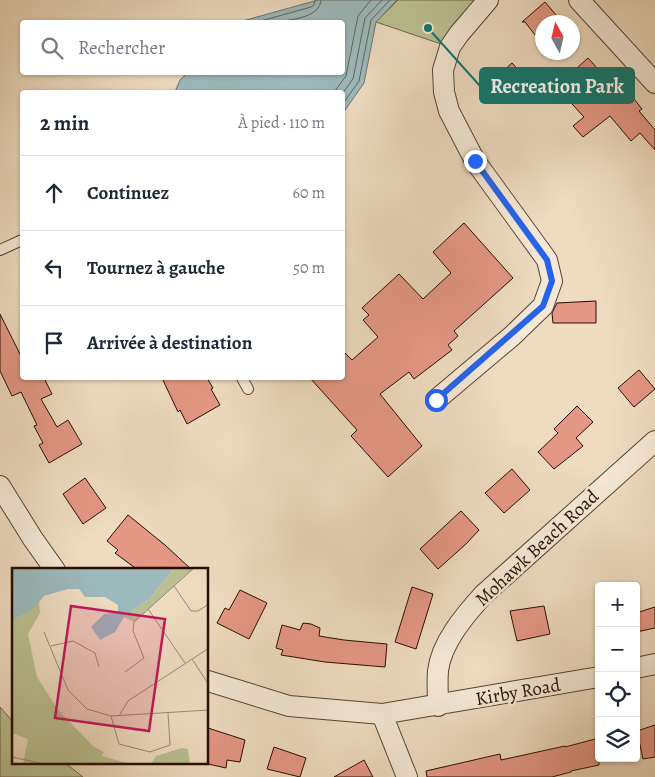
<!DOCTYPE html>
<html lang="fr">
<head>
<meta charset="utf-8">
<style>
  :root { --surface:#fff; --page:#f2f2f3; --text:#1f2937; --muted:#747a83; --line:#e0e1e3 }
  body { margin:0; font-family:Alegreya,serif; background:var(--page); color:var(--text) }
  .controls { position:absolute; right:15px; bottom:15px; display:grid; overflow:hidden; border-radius:5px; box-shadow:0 1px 4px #0004 }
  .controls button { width:45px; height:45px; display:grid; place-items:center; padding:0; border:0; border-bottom:1px solid var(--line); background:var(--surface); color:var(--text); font:25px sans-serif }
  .compass { position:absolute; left:535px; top:15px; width:45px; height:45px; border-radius:50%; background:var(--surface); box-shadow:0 1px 4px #0004; rotate:352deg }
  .stop { position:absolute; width:15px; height:15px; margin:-11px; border:4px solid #2563eb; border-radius:50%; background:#fff }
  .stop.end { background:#2563eb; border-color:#fff; box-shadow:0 1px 5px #0008 }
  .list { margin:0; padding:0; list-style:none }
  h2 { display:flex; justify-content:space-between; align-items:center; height:65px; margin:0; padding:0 20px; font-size:21px }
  h2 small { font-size:16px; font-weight:400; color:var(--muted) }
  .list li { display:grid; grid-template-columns:32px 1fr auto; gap:15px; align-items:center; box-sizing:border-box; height:75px; padding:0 20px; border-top:1px solid var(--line) }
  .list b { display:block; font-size:19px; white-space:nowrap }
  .list em { font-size:16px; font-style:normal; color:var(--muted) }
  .icon { flex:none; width:28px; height:28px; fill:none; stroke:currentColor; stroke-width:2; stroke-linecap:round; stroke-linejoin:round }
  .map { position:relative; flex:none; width:655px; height:777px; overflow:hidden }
  .search { position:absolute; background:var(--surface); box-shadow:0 1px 4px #0004; left:20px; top:20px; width:325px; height:55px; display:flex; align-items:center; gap:12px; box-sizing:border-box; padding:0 18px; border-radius:5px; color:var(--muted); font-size:19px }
  .panel { position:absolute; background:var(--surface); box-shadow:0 1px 4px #0004; left:20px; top:90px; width:325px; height:290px; border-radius:5px }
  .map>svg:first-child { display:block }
  .green { fill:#bac091; stroke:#726749 }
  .water { fill:#9cb9bb; stroke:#6e7571 }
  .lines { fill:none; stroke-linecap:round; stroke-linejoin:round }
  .shore { stroke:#62645e; stroke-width:1 }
  .building { fill:#e49784; stroke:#290e01 }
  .service-casing { stroke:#5a4131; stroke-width:12 }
  .minor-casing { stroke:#5a4131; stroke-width:22 }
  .service { stroke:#f4e8d6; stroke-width:10 }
  .minor { stroke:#f4e8d6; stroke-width:20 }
  .route { stroke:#2563eb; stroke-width:6 }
  .labels { text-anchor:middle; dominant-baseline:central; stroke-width:5; stroke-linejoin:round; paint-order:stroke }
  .street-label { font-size:19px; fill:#290e01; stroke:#f4e8d6 }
  .inset-road { fill:none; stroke:#9f8974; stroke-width:1 }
  .view { fill:#c2185b; fill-opacity:0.15; stroke:#c2185b; stroke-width:2.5 }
  .inset-edge { fill:none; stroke:#290e01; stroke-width:2.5 }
  .leader { fill:none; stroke:#0f766e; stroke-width:2 }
  .callout-dot { fill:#0f766e; stroke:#f4e8d6; stroke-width:2 }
  .callout { fill:#0f766e; stroke:#0f766e; stroke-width:2 }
  .callout-label { font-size:20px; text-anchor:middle; font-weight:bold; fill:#fff }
</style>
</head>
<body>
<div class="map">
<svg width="655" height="777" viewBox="0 0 655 777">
  <rect width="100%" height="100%" fill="#eedbc0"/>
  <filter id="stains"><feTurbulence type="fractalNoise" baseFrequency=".004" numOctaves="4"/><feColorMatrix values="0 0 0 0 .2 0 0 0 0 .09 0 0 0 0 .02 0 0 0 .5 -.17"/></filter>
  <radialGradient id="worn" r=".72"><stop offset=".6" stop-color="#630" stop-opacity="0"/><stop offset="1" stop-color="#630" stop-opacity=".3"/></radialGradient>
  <!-- green -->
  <g class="green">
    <path d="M398 0H488L450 47 376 22Z"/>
    <path d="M0 707 14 723V763H65L83 777H0Z"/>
  </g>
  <!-- water -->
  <path class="water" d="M318 0H397L376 22 364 83 343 113 342 92H175L180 80 187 73 342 72V22H239Z"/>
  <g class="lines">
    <!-- shore -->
    <g class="shore">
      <path d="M257 22 311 7 314 5 315 0"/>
      <path d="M280 22C294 19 320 17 321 0"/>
      <path d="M334 92 346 76 358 16 371 0"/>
      <path d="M342 94 353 79 365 18 382 0"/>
      <path d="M342 105 359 81 371 20 390 0"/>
    </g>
  </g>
  <!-- building -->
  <g class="building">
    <path d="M545 2 562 22H542V44L525 22H522Z"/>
    <path d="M588 58 625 99 631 95 642 109 639 111 655 130V150L640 133 631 141 610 116 583 137 573 126 584 117 561 92 572 83 567 77Z"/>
    <path d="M512 63 525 77 514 87 501 73Z"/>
    <path d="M464 223 513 278 454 331 458 336 448 345 452 350 414 379 409 372 380 394 422 446 388 477 351 436 357 430 310 378H342V350L352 360 378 337 363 320 369 315 362 308 399 274 423 299 451 273 433 252Z"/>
    <path d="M596 301V323H553L552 313 557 303Z"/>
    <path d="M0 314 22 358V378H50L45 380 52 394 41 399 57 427 68 420 82 444 49 463 39 445 43 443 34 426 37 425 21 392 12 396 0 371Z"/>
    <path d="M639 370 655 389 634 407 618 388Z"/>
    <path d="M162 378H207L213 388 211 389 220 405 187 424 180 410 178 412Z"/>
    <path d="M577 406 593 422 576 438 583 446 554 469 538 452 558 433 554 429Z"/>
    <path d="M512 469 530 490 504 513 485 493Z"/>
    <path d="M85 478 106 508 83 524 63 494Z"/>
    <path d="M461 511 479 530 466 544 438 569 420 549Z"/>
    <path d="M128 515 165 545 192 570H138L115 553 118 550 107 541Z"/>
    <path d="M412 587 433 594 416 649 395 642Z"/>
    <path d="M240 590 267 603 249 639 217 623 225 608 229 610Z"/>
    <path d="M544 606 550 634 517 641 510 611Z"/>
    <path d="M655 607V628L636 632V613Z"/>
    <path d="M303 623 311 624 320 628 319 636 344 640 387 644 385 667 325 662 281 655 283 650 276 648 282 625 300 630Z"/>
    <path d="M655 725V757L643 759 637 731Z"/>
    <path d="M208 728 245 740 240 762 227 760 226 768 208 764Z"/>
    <path d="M599 738V765L571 771V772L552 777H427L426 771 500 754 501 760 565 746V747Z"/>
    <path d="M274 747 306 758 300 777 267 769Z"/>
    <path d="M364 760 373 777H334Z"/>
  </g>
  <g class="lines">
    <!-- service casing -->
    <g class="service-casing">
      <g id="service">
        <path d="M0 250 22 240"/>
        <path d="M242 378 248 389"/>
      </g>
    </g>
    <!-- minor casing -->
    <g class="minor-casing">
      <g id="minor">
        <path d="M579 0 655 83"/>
        <path d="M436 400 512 336 543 306 552 281 547 260 475 161 449 111 444 92 443 70 450 47 459 34 488 0"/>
        <path d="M0 486 33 539 55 570"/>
        <path d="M636 668 655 664"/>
        <path d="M208 681 289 706 382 714 599 677"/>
        <path d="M438 706C438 694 437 682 438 671 441 643 465 615 483 595L655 441"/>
        <path d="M382 714 407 777"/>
      </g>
    </g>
    <!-- service -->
    <use href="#service" class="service"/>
    <!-- minor -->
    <use href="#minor" class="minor"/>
  </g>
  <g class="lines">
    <!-- route -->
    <path class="route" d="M436 400 543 306 552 281 547 260 475 161"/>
  </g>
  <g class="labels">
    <!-- street labels -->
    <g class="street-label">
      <text transform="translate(537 548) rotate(-43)">Mohawk Beach Road</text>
      <text transform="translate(518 692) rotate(-10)">Kirby Road</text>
    </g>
  </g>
  <!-- overview -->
  <g transform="translate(12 568)">
    <rect width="196" height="196" fill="#eedbc0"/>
    <path d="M162 0H182L122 54 112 49 138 30ZM27 33 28 45 16 66 25 109 46 142 81 178 92 184 90 188 118 196H11L16 171 0 165V53L21 41ZM170 180 176 181 178 196H139L144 188Z" fill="#bac091"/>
    <path d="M0 0H162L138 30 112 49 103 64 88 72 79 59 92 46 106 44V37L93 29H73L67 21H56L32 28 21 41 0 53Z" fill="#9cb9bb"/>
    <path class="inset-road" d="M162 18 179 43H186L197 36M136 41 173 95M32 64 56 122 75 141 99 148 197 142M39 78 61 73 83 85 87 99M180 91 197 117M113 104 132 90 121 63 122 54 182 0M99 148 107 176 138 184 158 177 156 145M107 148 116 133 197 80M0 189 32 196"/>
    <path class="view" d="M59 38 153 51 137 163 43 150Z"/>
    <rect width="196" height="196" class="inset-edge"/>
  </g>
  <!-- callouts -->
  <path class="leader" d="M428 28L480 86"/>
  <circle class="callout-dot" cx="428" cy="28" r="5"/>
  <rect class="callout" x="480" y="68" width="154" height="35" rx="5"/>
  <g class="callout-label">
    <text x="557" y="93">Recreation Park</text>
  </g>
  <rect width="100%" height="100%" filter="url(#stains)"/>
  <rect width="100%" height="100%" fill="url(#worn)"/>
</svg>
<div class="controls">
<button>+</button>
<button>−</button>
<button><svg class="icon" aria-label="locate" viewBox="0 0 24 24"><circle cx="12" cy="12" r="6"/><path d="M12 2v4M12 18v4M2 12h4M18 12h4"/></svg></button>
<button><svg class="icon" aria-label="layers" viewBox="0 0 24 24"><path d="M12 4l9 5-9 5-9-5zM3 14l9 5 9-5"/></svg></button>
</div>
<svg class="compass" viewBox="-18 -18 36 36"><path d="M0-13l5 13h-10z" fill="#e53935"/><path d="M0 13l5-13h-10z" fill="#747a83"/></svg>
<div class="stop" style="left:436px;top:400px"></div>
<div class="stop end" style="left:475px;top:161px"></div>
<div class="search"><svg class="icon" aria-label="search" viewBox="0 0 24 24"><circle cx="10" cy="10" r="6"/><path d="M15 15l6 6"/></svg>Rechercher</div>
<section class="panel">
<h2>2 min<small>À pied · 110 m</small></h2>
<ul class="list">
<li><svg class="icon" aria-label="ahead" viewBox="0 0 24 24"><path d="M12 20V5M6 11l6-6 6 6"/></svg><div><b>Continuez</b></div><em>60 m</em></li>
<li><svg class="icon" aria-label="left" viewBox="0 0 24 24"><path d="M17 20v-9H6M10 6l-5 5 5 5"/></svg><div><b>Tournez à gauche</b></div><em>50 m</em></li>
<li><svg class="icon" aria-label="arrive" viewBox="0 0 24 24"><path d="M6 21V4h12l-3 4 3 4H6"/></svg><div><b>Arrivée à destination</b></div></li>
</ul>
</section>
</div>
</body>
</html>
